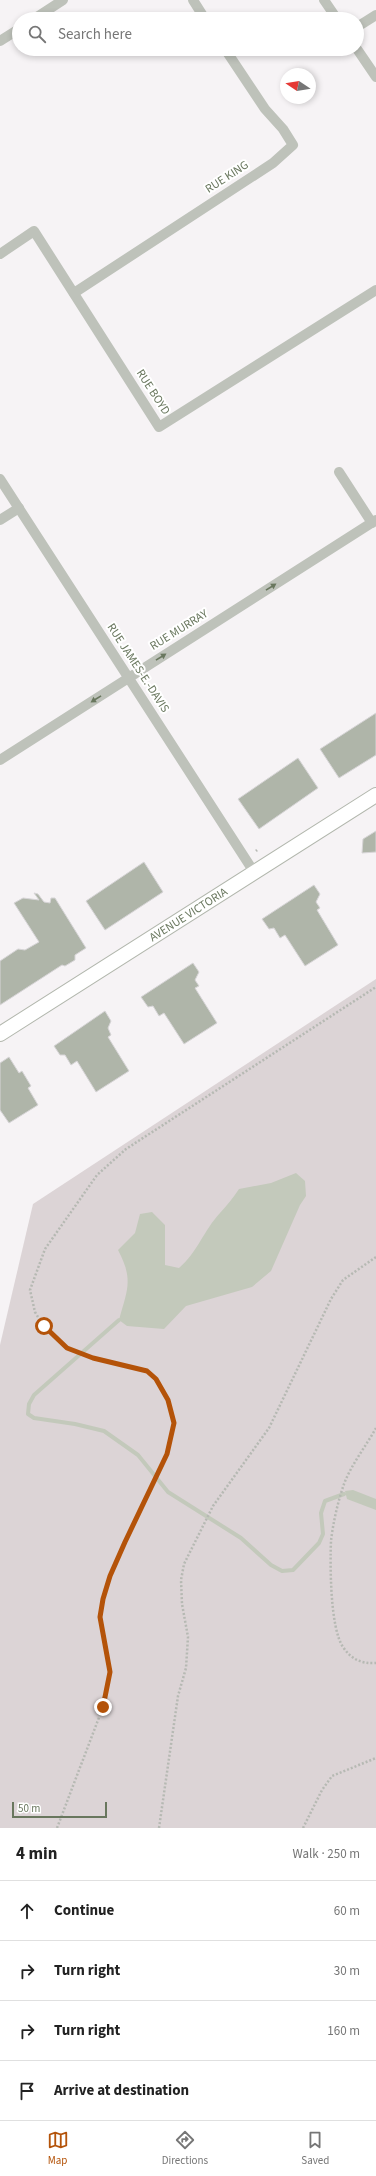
<!DOCTYPE html>
<html lang="en">
<head>
<meta charset="utf-8">
<style>
  :root { --surface:#fff; --page:#f2f2f2; --text:#222; --muted:#767676; --line:#e0e0e0; --accent:#b45309 }
  body { margin:0; font-family:"Source Sans 3",sans-serif; background:var(--page); color:var(--text) }
  .compass { position:absolute; left:280px; top:68px; width:36px; height:36px; border-radius:50%; background:var(--surface); box-shadow:0 2px 6px #0003; rotate:282deg }
  .scale { position:absolute; left:12px; bottom:10px; width:95px; box-sizing:border-box; padding-left:4px; border:2px solid #69775e; border-top:0; font-size:11px; line-height:14px; white-space:nowrap; color:#69775e; -webkit-text-stroke:3px #fff; paint-order:stroke }
  .stop { position:absolute; width:12px; height:12px; margin:-9px; border:3px solid #b45309; border-radius:50%; background:#fff }
  .stop.end { background:#b45309; border-color:#fff; box-shadow:0 1px 4px #0008 }
  .list { margin:0; padding:0; list-style:none }
  h2 { display:flex; justify-content:space-between; align-items:center; height:52px; margin:0; padding:0 16px; font-size:17px }
  h2 small { font-size:13px; font-weight:400; color:var(--muted) }
  .list li { display:grid; grid-template-columns:26px 1fr auto; gap:12px; align-items:center; box-sizing:border-box; height:60px; padding:0 16px; border-top:1px solid var(--line) }
  .list b { display:block; font-size:15px; white-space:nowrap }
  .list em { font-size:13px; font-style:normal; color:var(--muted) }
  .icon { flex:none; width:22px; height:22px; fill:none; stroke:currentColor; stroke-width:2; stroke-linecap:round; stroke-linejoin:round }
  .map { position:relative; flex:none; width:376px; height:1828px; overflow:hidden }
  .search { position:absolute; background:var(--surface); box-shadow:0 2px 6px #0003; left:12px; right:12px; top:12px; height:44px; display:flex; align-items:center; gap:10px; box-sizing:border-box; padding:0 14px; border-radius:22px; color:var(--muted); font-size:15px }
  .sheet { height:292px; background:var(--surface) }
  nav { display:flex; justify-content:space-around; align-items:center; box-sizing:border-box; height:56px; border-top:1px solid var(--line); background:var(--surface); font-size:11px; color:var(--muted) }
  nav a { display:grid; justify-items:center; gap:2px }
  nav .on { color:var(--accent) }
  .map>svg:first-child { display:block }
  .green { fill:#dcd4d6 }
  .water { fill:#c3c9bb }
  .lines { fill:none; stroke-linecap:round; stroke-linejoin:round }
  .stream { stroke:#c3c9bb; stroke-width:4 }
  .building { fill:#afb5a9; stroke:#d7d5d7 }
  .secondary-casing { stroke:#b2b7ad; stroke-width:16 }
  .path { stroke:#b6b9b3; stroke-width:2.5; stroke-dasharray:2 2; stroke-linecap:butt }
  .street { stroke:#bec2ba; stroke-width:10 }
  .secondary { stroke:#fff; stroke-width:14 }
  .oneway { fill:#69775e }
  .route { stroke:#b45309; stroke-width:5 }
  .labels { text-anchor:middle; dominant-baseline:central; stroke-width:4; stroke-linejoin:round; paint-order:stroke }
  .street-label { font-size:12px; fill:#69775e; stroke:#fff }
</style>
</head>
<body>
<div class="map">
<svg width="376" height="1828" viewBox="0 0 376 1828">
  <rect width="100%" height="100%" fill="#f6f3f5"/>
  <!-- green -->
  <path class="green" d="M376 979V1828H0V1345L33 1204Z"/>
  <!-- water -->
  <g class="water">
    <path d="M296 1173 305 1181 306 1196 300 1205 271 1271 252 1287 186 1306 164 1329 127 1326 119 1320C127 1290 134 1280 118 1250L135 1233 140 1214 152 1212 165 1225V1265L179 1268C197 1253 204 1230 220 1213 227 1205 233 1198 239 1189L271 1183Z"/>
    <path d="M353 1490 376 1499V1510L347 1499 345 1491Z"/>
  </g>
  <g class="lines">
    <!-- stream -->
    <path class="stream" d="M119 1320 34 1395 29 1404 28 1414 34 1418 75 1424 104 1431 138 1455 168 1492 241 1538 271 1565 282 1571 293 1570 319 1543 323 1534 321 1513 325 1501 344 1494"/>
  </g>
  <!-- building -->
  <g class="building">
    <path d="M376 713V755L339 778 320 749Z"/>
    <path d="M298 758 318 788 259 829 238 799Z"/>
    <path d="M376 831V852L362 853 363 839Z"/>
    <path d="M144 862 163 892 105 930 86 901Z"/>
    <path d="M314 885 320 894 316 902 320 908 317 910 338 945 305 966 285 935 280 938 274 928 269 929 262 919Z"/>
    <path d="M34 893 38 894 44 902 50 903 51 898H55L86 948 75 955V960L65 966 62 965 0 1005V961L18 949 25 950 39 942 14 903 23 898 39 900Z"/>
    <path d="M193 963 199 972 195 980 199 986 195 988 217 1023 184 1044 164 1013 159 1016 153 1006 148 1007 141 997Z"/>
    <path d="M105 1011 111 1021 108 1028 111 1035 108 1037 129 1071 96 1092 77 1061 71 1065 65 1055H60L54 1046Z"/>
    <path d="M9 1057 19 1073 22 1071 31 1086 28 1088 38 1105 9 1123 0 1110V1063Z"/>
  </g>
  <g class="lines">
    <!-- secondary casing -->
    <g class="secondary-casing">
      <g id="secondary">
        <path id="s1" d="M0 1034 376 795"/>
      </g>
    </g>
    <!-- path -->
    <g class="path">
      <path d="M256 851 257 850"/>
      <path d="M376 1428C366 1446 351 1465 344 1484 338 1501 333 1523 331 1541 330 1564 330 1628 343 1647 351 1659 361 1664 376 1663"/>
      <path d="M57 1828 103 1707 110 1672 100 1617 103 1599 110 1576 125 1542 167 1454 174 1423 168 1400 156 1379 147 1371 93 1358 67 1348 44 1327 35 1312 30 1290 45 1249 97 1175 126 1149 376 987"/>
      <path d="M159 1828 178 1696 186 1668 188 1637 182 1604 181 1580 184 1564 213 1506 269 1428 331 1299 343 1280 376 1257"/>
      <path d="M303 1828 322 1790 332 1776 376 1758"/>
    </g>
    <!-- street -->
    <g class="street">
      <path d="M193 0 205 19"/>
      <path d="M324 0 337 19"/>
      <path d="M34 19 63 0"/>
      <path d="M357 27 376 15"/>
      <path d="M0 41 19 29"/>
      <path d="M357 49 376 77"/>
      <path d="M0 254 34 231 159 427 376 290"/>
      <path d="M74 293 273 163 293 145 283 129 265 109 225 49"/>
      <path d="M339 472 372 523"/>
      <path d="M0 479 254 872"/>
      <path d="M0 520 19 508"/>
      <path d="M0 760 376 520"/>
    </g>
    <!-- secondary -->
    <use href="#secondary" class="secondary"/>
  </g>
  <!-- one-way arrows -->
  <defs><path id="oneway-solid" d="M-6-.8H1V-3.2L6.5 0L1 3.2V.8H-6Z"/></defs>
  <g class="oneway">
    <use href="#oneway-solid" transform="translate(271 587) rotate(-32)"/>
    <use href="#oneway-solid" transform="translate(161 657) rotate(-32)"/>
    <use href="#oneway-solid" transform="translate(96 699) rotate(148)"/>
  </g>
  <g class="lines">
    <!-- route -->
    <path class="route" d="M44 1326 67 1348 93 1358 147 1371 156 1379 168 1400 174 1423 167 1454 125 1542 110 1576 103 1599 100 1617 110 1672 103 1707"/>
  </g>
  <g class="labels">
    <!-- street labels -->
    <g class="street-label">
      <text transform="translate(227 177) rotate(-33)">RUE KING</text>
      <text transform="translate(153 392) rotate(57)">RUE BOYD</text>
      <text transform="translate(179 630) rotate(-32)">RUE MURRAY</text>
      <text transform="translate(138 668) rotate(57)">RUE JAMES-E.-DAVIS</text>
      <text stroke="none"><textPath href="#s1" startOffset="223">AVENUE VICTORIA</textPath></text>
    </g>
  </g>
</svg>
<svg class="compass" viewBox="-18 -18 36 36"><path d="M0-13l5 13h-10z" fill="#e53935"/><path d="M0 13l5-13h-10z" fill="#767676"/></svg>
<div class="scale">50 m</div>
<div class="stop" style="left:44px;top:1326px"></div>
<div class="stop end" style="left:103px;top:1707px"></div>
<div class="search"><svg class="icon" aria-label="search" viewBox="0 0 24 24"><circle cx="10" cy="10" r="6"/><path d="M15 15l6 6"/></svg>Search here</div>
</div>
<section class="sheet">
<h2>4 min<small>Walk · 250 m</small></h2>
<ul class="list">
<li><svg class="icon" aria-label="ahead" viewBox="0 0 24 24"><path d="M12 20V5M6 11l6-6 6 6"/></svg><div><b>Continue</b></div><em>60 m</em></li>
<li><svg class="icon" aria-label="right" viewBox="0 0 24 24"><path d="M7 20v-9h11M14 6l5 5-5 5"/></svg><div><b>Turn right</b></div><em>30 m</em></li>
<li><svg class="icon" aria-label="right" viewBox="0 0 24 24"><path d="M7 20v-9h11M14 6l5 5-5 5"/></svg><div><b>Turn right</b></div><em>160 m</em></li>
<li><svg class="icon" aria-label="arrive" viewBox="0 0 24 24"><path d="M6 21V4h12l-3 4 3 4H6"/></svg><div><b>Arrive at destination</b></div></li>
</ul>
</section>
<nav>
<a class="on"><svg class="icon" aria-label="map" viewBox="0 0 24 24"><path d="M3 6l6-2 6 2 6-2v14l-6 2-6-2-6 2zM9 4v14M15 6v14"/></svg>Map</a>
<a><svg class="icon" aria-label="directions" viewBox="0 0 24 24"><path d="M12 3l9 9-9 9-9-9zM9 14v-3h6M13 9l2 2-2 2"/></svg>Directions</a>
<a><svg class="icon" aria-label="saved" viewBox="0 0 24 24"><path d="M7 4h10v16l-5-4-5 4z"/></svg>Saved</a>
</nav>
</body>
</html>
